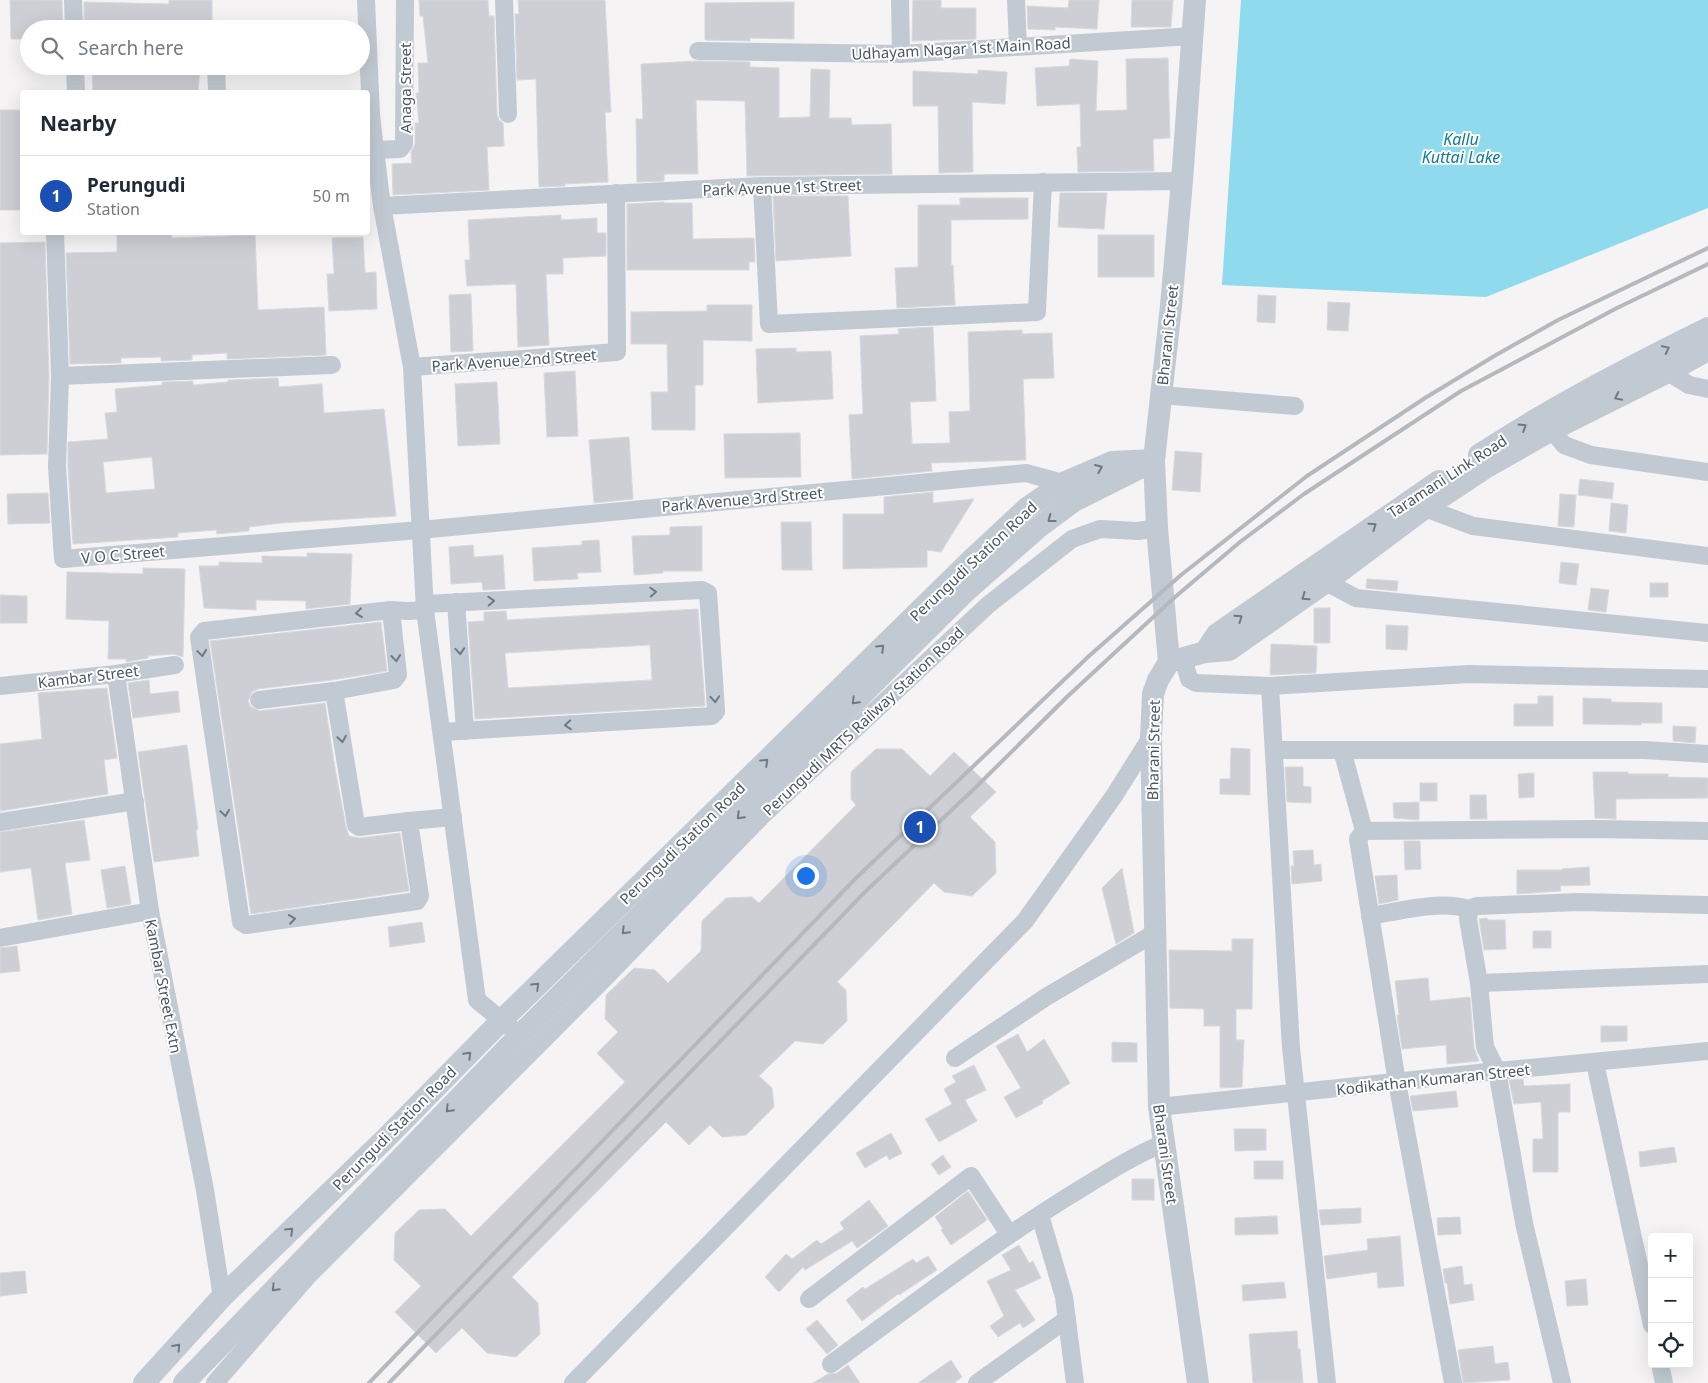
<!DOCTYPE html>
<html lang="en">
<head>
<meta charset="utf-8">
<style>
  :root { --surface:#fff; --page:#f6f6f7; --text:#1f2937; --muted:#747a83; --line:#e0e1e3; --accent:#1a73e8 }
  body { margin:0; font-family:"Noto Sans",sans-serif; background:var(--page); color:var(--text) }
  .controls { position:absolute; right:15px; bottom:15px; display:grid; overflow:hidden; border-radius:5px; box-shadow:0 5px 20px #0002 }
  .controls button { width:45px; height:45px; display:grid; place-items:center; padding:0; border:0; border-bottom:1px solid var(--line); background:var(--surface); color:var(--text); font:25px sans-serif }
  .you { position:absolute; left:805px; top:875px; width:18px; height:18px; margin:-12px; border:4px solid #fff; border-radius:50%; background:#1a73e8; box-shadow:0 0 0 8px #1a73e833 }
  .badge { display:grid; place-items:center; width:32px; height:32px; border-radius:50%; background:var(--accent); color:#fff; font-size:16px; font-weight:700 }
  .pin { position:absolute; translate:-50% -50%; border:2px solid #fff; box-shadow:0 1px 5px #0006 }
  .list { margin:0; padding:0; list-style:none }
  h2 { display:flex; justify-content:space-between; align-items:center; height:65px; margin:0; padding:0 20px; font-size:21px }
  h2 small { font-size:16px; font-weight:400; color:var(--muted) }
  .list li { display:grid; grid-template-columns:32px 1fr auto; gap:15px; align-items:center; box-sizing:border-box; height:80px; padding:0 20px; border-top:1px solid var(--line) }
  .list b { display:block; font-size:19px; white-space:nowrap }
  .list p { margin:0; font-size:16px; white-space:nowrap; color:var(--muted) }
  .list em { font-size:16px; font-style:normal; color:var(--muted) }
  .icon { flex:none; width:28px; height:28px; fill:none; stroke:currentColor; stroke-width:2; stroke-linecap:round; stroke-linejoin:round }
  .map { position:relative; flex:none; width:1708px; height:1383px; overflow:hidden }
  .search { position:absolute; background:var(--surface); box-shadow:0 5px 20px #0002; left:20px; top:20px; width:350px; height:55px; display:flex; align-items:center; gap:12px; box-sizing:border-box; padding:0 18px; border-radius:28px; color:var(--muted); font-size:19px }
  .panel { position:absolute; background:var(--surface); box-shadow:0 5px 20px #0002; left:20px; top:90px; width:350px; height:145px; border-radius:5px }
  .map>svg:first-child { display:block }
  .water { fill:#90daee }
  .building { fill:#cdcfd5; stroke:#d7d9de; fill-rule:evenodd }
  .lines { fill:none; stroke-linecap:round; stroke-linejoin:round }
  .minor { stroke:#c1cad2; stroke-width:18 }
  .tertiary { stroke:#c1cad2; stroke-width:22 }
  .rail { stroke:#b5b8bd; stroke-width:4 }
  .oneway { stroke:#6e7983 }
  .labels { text-anchor:middle; dominant-baseline:central; stroke-width:4; stroke-linejoin:round; paint-order:stroke }
  .street-label { font-size:15px; fill:#4a5661; stroke:#fff }
  .water-label { font-size:16px; font-style:italic; fill:#0c7c9b; stroke:#fff }
</style>
</head>
<body>
<div class="map">
<svg width="1708" height="1383" viewBox="0 0 1708 1383">
  <rect width="100%" height="100%" fill="#f5f3f3"/>
  <!-- water -->
  <path class="water" d="M1241 0H1708V208L1486 297 1222 285Z"/>
  <!-- building -->
  <g class="building">
    <path d="M10 0H62L63 29H29V39H11Z"/>
    <path d="M169 0H212V28L169 29V26L84 24V2L169 4Z"/>
    <path d="M419 0H488L489 16H494L497 114 499 120 503 123 504 146 487 147 489 190 393 195 392 164 412 163 411 152 415 144V123H419L416 93H419L418 63H428L423 16H420Z"/>
    <path d="M518 0H605L611 112H605L608 182 565 184V186L539 187 536 79 517 80 515 14H519Z"/>
    <path d="M913 0H941V8H976V39L912 41Z"/>
    <path d="M1069 0H1099L1097 29 1055 27V30L1028 29 1027 6 1068 8Z"/>
    <path d="M1132 0H1173L1171 27H1131Z"/>
    <path d="M794 2V39L750 38V41L705 40V3Z"/>
    <path d="M1168 58 1170 138 1153 139 1154 171 1078 172 1077 147H1081L1080 104 1037 106 1035 68 1069 66 1070 59 1098 61 1096 111 1127 110 1126 59Z"/>
    <path d="M697 61 750 62V67L779 68V118L810 117 811 69 830 70 829 118H851L852 125 891 124 892 174 747 176 745 101 696 100 698 174H664V181L637 182 636 119H643L641 64Z"/>
    <path d="M92 66H200L198 92H93Z"/>
    <path d="M978 70 1007 72 1005 104 972 102 973 172 939 173 938 106H913V71L978 74Z"/>
    <rect x="0" y="110" width="22" height="100"/>
    <path d="M1060 193H1107L1104 229 1058 227Z"/>
    <path d="M773 196H848L851 256 776 261Z"/>
    <path d="M960 198H1028V219L951 220V265H953L955 305 897 308 895 268 918 267V205H960Z"/>
    <path d="M664 202V203H692L693 239 754 238 755 262H749V270H627V204Z"/>
    <path d="M561 215V220L597 218V233H606V256L563 258V274H546L549 345 518 347 516 284 467 286 465 260H470L468 220Z"/>
    <path d="M117 232H171L172 238 255 235 258 310 324 307 326 355 227 359V353L192 355V360L161 361V357L121 358V363L70 364 66 253 117 252Z"/>
    <rect x="1098" y="235" width="56" height="42"/>
    <path d="M363 237 365 273 376 272 377 309 329 311 327 274H334L332 238Z"/>
    <path d="M45 242 49 376 47 454 0 455V243Z"/>
    <path d="M471 294 473 351 451 352 449 295Z"/>
    <path d="M1258 295 1276 296 1275 323 1257 322Z"/>
    <path d="M1328 302 1350 303 1348 331 1327 330Z"/>
    <path d="M707 305H752V341L703 340V385H695V430H652L651 392H668L667 344H631V312L707 311Z"/>
    <path d="M933 327 936 401 910 402 912 444 950 443 949 412 970 411 968 332 1022 330V334L1052 333 1054 378 1023 379 1026 460 931 463 932 471 852 479 849 415 863 414 860 336 899 334 898 329Z"/>
    <path d="M796 348V352L831 351 833 399 758 403 756 349Z"/>
    <path d="M575 371 578 436 547 437 544 373Z"/>
    <path d="M278 378 279 387 322 384 324 413 384 409 396 516 281 523 249 527V531L217 534 216 530 178 533V537L73 544 68 467V442L108 439 105 413 117 412 115 389 162 385V382L193 381V385L228 382V380ZM152 457 155 489 106 493 103 462Z"/>
    <path d="M497 382 500 444 458 446 455 384Z"/>
    <path d="M800 433 801 477 725 478 724 434Z"/>
    <path d="M629 437 633 499 594 503 589 440Z"/>
    <path d="M1175 451 1202 453 1200 492 1172 490Z"/>
    <path d="M1580 479 1614 483 1612 499 1578 495Z"/>
    <path d="M933 492V503L974 499 941 552 927 550V567L843 569V514H884V497Z"/>
    <path d="M48 493 50 523 8 524 7 494Z"/>
    <path d="M1560 494 1576 495 1574 527 1558 526Z"/>
    <path d="M1611 503 1628 505 1626 533 1609 531Z"/>
    <path d="M781 522H811L812 570H782Z"/>
    <path d="M702 526V571H663V573L634 575 632 536 670 535V527Z"/>
    <path d="M599 540 601 572 577 573 578 579 534 581 532 548 582 545V541Z"/>
    <path d="M473 545 474 557 503 555 505 589 483 590 482 582 451 584 449 547Z"/>
    <path d="M307 553 352 554 350 604 306 609V601L256 600V610L204 608 199 566H219V562L262 563V556L307 557Z"/>
    <path d="M1561 562 1579 564 1576 585 1559 583Z"/>
    <path d="M143 568 185 569 183 657 174 654 148 656V658L126 662V659H108L109 621 66 619 67 572 143 574Z"/>
    <path d="M1367 579 1398 581 1397 591 1366 588Z"/>
    <rect x="1650" y="583" width="18" height="14"/>
    <path d="M1591 588 1609 590 1606 612 1588 610Z"/>
    <path d="M0 595 27 596V623H0Z"/>
    <rect x="1314" y="608" width="16" height="35"/>
    <path d="M698 609 705 706 475 719 468 622 484 621V612L506 611 507 620ZM650 645 652 680 508 688 505 653Z"/>
    <path d="M381 622 387 671 332 680 258 689 252 692 248 701 251 707 260 711 325 703 335 768 346 827 349 836 360 838 400 833 409 891 251 914 210 641Z"/>
    <path d="M1386 625 1408 626 1407 650 1386 649Z"/>
    <path d="M1271 644 1317 646 1316 673 1270 675Z"/>
    <path d="M149 680 150 694 178 691 180 712 133 718 128 683Z"/>
    <path d="M107 688 117 758 104 760 108 794 0 811V744L42 739 38 693Z"/>
    <path d="M1538 696H1553V726H1514V704H1538Z"/>
    <path d="M1583 698 1611 699V702L1662 703V723H1641V725L1583 724Z"/>
    <path d="M1673 726 1696 727 1695 743 1673 741Z"/>
    <path d="M187 745 198 829 196 830 199 856 154 862 138 752Z"/>
    <path d="M1231 748 1250 749V795L1220 794V779H1230Z"/>
    <path d="M876 749H902L930 776 954 752 996 792 970 817 995 842 996 873 972 896 944 892 934 883 837 982 846 990 847 1021 823 1044 795 1041 759 1076 772 1088 774 1107 746 1135 722 1137 710 1125 689 1145 666 1122 512 1277 538 1303 540 1334 516 1357 487 1353 462 1328 436 1353 395 1312 421 1286 394 1260 395 1233 419 1210 445 1209 471 1236 625 1082 597 1053 618 1032 605 1019 606 995 634 968 655 970 668 983 701 951 702 921 726 898 752 897 759 903 856 805 851 799V772Z"/>
    <path d="M1285 767H1303V786L1311 787V803L1287 802Z"/>
    <path d="M1593 772H1628V774H1668V777L1708 778V798L1616 799V819L1595 818Z"/>
    <path d="M1534 773V797L1519 798 1518 774Z"/>
    <rect x="1420" y="783" width="17" height="18"/>
    <path d="M1470 795H1486L1487 819H1470Z"/>
    <path d="M1419 802V820L1394 818 1393 803Z"/>
    <path d="M84 820 90 860 65 863 72 914 38 920 31 868 0 872V832Z"/>
    <path d="M1404 841H1420L1421 869 1405 870Z"/>
    <path d="M1313 850 1314 865 1321 864 1322 881 1292 884 1291 866H1294L1293 851Z"/>
    <path d="M125 866 131 904 107 908 101 870Z"/>
    <path d="M1589 867 1590 885 1560 886 1561 891 1517 894V870H1562V869Z"/>
    <path d="M1122 868 1134 933 1116 944 1102 888Z"/>
    <path d="M1397 875 1398 900 1379 904 1375 876Z"/>
    <path d="M1487 918 1488 920H1505L1506 949 1484 950 1479 919Z"/>
    <path d="M422 922 425 942 390 947 388 927Z"/>
    <rect x="1533" y="931" width="18" height="17"/>
    <path d="M1232 939H1253L1252 1009H1236V1040H1244L1242 1087 1220 1088V1026H1204V1009L1170 1008 1169 950 1232 951Z"/>
    <path d="M17 946 20 971 0 973V948Z"/>
    <path d="M1428 978 1430 1001 1470 997 1474 1048 1479 1061 1447 1064 1446 1045 1402 1049 1397 1015H1399L1395 981Z"/>
    <path d="M1601 1026H1627V1041L1601 1042Z"/>
    <path d="M1018 1034 1027 1052 1044 1039 1070 1083 1042 1101 1043 1103 1016 1118 1004 1097 1021 1088 996 1046Z"/>
    <path d="M1112 1042 1137 1043V1062H1112Z"/>
    <path d="M974 1065 986 1090 965 1100 977 1121 939 1142 925 1119 952 1104 944 1089 956 1082 952 1076Z"/>
    <path d="M1523 1079 1524 1086 1570 1084V1112H1558V1172H1533V1139H1543L1541 1102 1514 1104 1509 1080Z"/>
    <path d="M1456 1091 1458 1107 1413 1111 1410 1096Z"/>
    <path d="M1234 1129H1266V1150L1235 1151Z"/>
    <path d="M891 1133 902 1153 889 1160 887 1155 865 1168 856 1153Z"/>
    <path d="M1674 1147 1677 1162 1640 1167 1639 1152Z"/>
    <path d="M943 1155 951 1167 939 1175 931 1164Z"/>
    <rect x="1254" y="1161" width="29" height="18"/>
    <rect x="1132" y="1179" width="22" height="21"/>
    <path d="M968 1191 987 1220 951 1245 941 1230 943 1229 935 1217Z"/>
    <path d="M869 1200 888 1226 870 1239 857 1248 852 1241 805 1270 803 1267 779 1292 765 1277 786 1254 792 1259 817 1240 821 1244 844 1229 840 1223Z"/>
    <path d="M1361 1208V1223L1321 1225 1319 1210Z"/>
    <path d="M1277 1216 1278 1234 1235 1235V1218Z"/>
    <path d="M1460 1217 1461 1234 1438 1235 1437 1218Z"/>
    <path d="M1400 1236 1404 1286 1378 1288 1377 1272 1327 1279 1324 1256 1368 1250 1367 1239Z"/>
    <path d="M1019 1245 1029 1263 1033 1261 1041 1278 1015 1290 1035 1320 1023 1328 1020 1323 998 1337 990 1326 1004 1316 987 1281 1011 1270 1002 1255Z"/>
    <path d="M928 1256 937 1270 899 1295 898 1294 862 1321 846 1300 863 1287 865 1289 913 1259 916 1263Z"/>
    <path d="M1462 1266 1464 1285 1472 1284 1474 1300 1450 1304 1447 1283H1445L1443 1269Z"/>
    <path d="M25 1271 27 1293 0 1296V1273Z"/>
    <path d="M1586 1279 1588 1305 1567 1306 1565 1281Z"/>
    <path d="M1284 1282 1286 1298 1243 1301 1242 1285Z"/>
    <path d="M817 1320 838 1345 827 1354 806 1329Z"/>
    <path d="M1297 1331 1298 1349H1300L1303 1383H1253L1249 1334Z"/>
    <path d="M1493 1346 1495 1364 1508 1362 1510 1380 1463 1383 1458 1350Z"/>
    <path d="M951 1360 962 1377 954 1383H918Z"/>
    <path d="M848 1365 860 1383H813L828 1374 837 1373Z"/>
  </g>
  <g class="lines">
    <!-- minor -->
    <g class="minor">
      <path d="M73 0 74 29"/>
      <path d="M366 0 371 115 375 150 382 206 412 367 425 610 477 1000 511 1028"/>
      <path d="M504 0 508 114"/>
      <path d="M900 0 901 54"/>
      <path d="M1016 0 1018 46"/>
      <path d="M698 51 901 54 1193 36"/>
      <path d="M75 66 76 92"/>
      <path d="M216 66 217 92"/>
      <path d="M375 150 400 149 404 144 405 0"/>
      <path d="M762 186 769 324 1037 312 1043 182"/>
      <path d="M382 206 762 186 1182 181"/>
      <path d="M55 232 60 376 57 467 63 559 420 530 1026 473 1063 483"/>
      <path d="M412 367 617 352 616 193"/>
      <path d="M1668 372 1689 385 1708 389"/>
      <path d="M60 376 332 365"/>
      <path d="M1161 395 1295 406"/>
      <path d="M1552 430 1564 445 1591 455 1708 472"/>
      <path d="M1425 508 1473 526 1708 556"/>
      <path d="M1326 582 1356 598 1708 633"/>
      <path d="M456 602 465 731"/>
      <path d="M425 604 702 590 708 593 716 709V712L712 716 442 732"/>
      <path d="M425 610 408 611 391 610 204 631 199 637 241 922 246 925 417 901 420 896 409 821 453 817"/>
      <path d="M1183 658 1189 679 1196 683 1270 686 1469 674 1708 679"/>
      <path d="M116 674 150 911 205 1190 222 1297"/>
      <path d="M0 686 116 674 175 665"/>
      <path d="M1270 686 1291 1048 1327 1383"/>
      <path d="M334 691 356 825 359 827 409 821"/>
      <path d="M259 700 334 691 394 680 398 675 391 610"/>
      <path d="M1274 750H1645L1708 754"/>
      <path d="M1342 750 1364 831"/>
      <path d="M0 822 135 801"/>
      <path d="M1370 916C1400 911 1440 900 1469 909"/>
      <path d="M0 938 150 911"/>
      <path d="M1479 983 1708 974"/>
      <path d="M955 1058 1046 997 1155 933"/>
      <path d="M1595 1063 1652 1325"/>
      <path d="M1159 1107 1497 1071 1708 1051"/>
      <path d="M1040 1215 1064 1297 1075 1383"/>
      <path d="M809 1299 971 1176 1009 1234"/>
      <path d="M831 1364C907 1309 982 1251 1061 1201 1094 1181 1128 1158 1164 1143"/>
      <path d="M1660 1364 1664 1383"/>
      <path d="M215 1383 307 1277 605 978 762 816 988 605 1072 539 1100 529 1138 531 1157 528"/>
      <path d="M573 1383 1025 921 1114 796 1151 737"/>
      <path d="M977 1383 1067 1319"/>
      <path d="M1453 1383 1397 1082 1358 839 1364 831 1596 829 1708 831"/>
      <path d="M1562 1383 1524 1223 1497 1071 1485 1047 1479 983 1468 919 1469 909 1477 906 1578 902 1708 905"/>
    </g>
    <!-- tertiary -->
    <g class="tertiary">
      <path d="M1195 0 1182 181 1171 306 1154 460 1157 528 1169 662 1158 680 1153 694 1151 737 1159 1107 1198 1383"/>
      <path d="M1479 455C1552 407 1629 367 1708 328"/>
      <path d="M1205 652 1217 634 1439 481"/>
      <path d="M1169 662 1205 652 1229 650 1326 582 1425 508 1485 468 1552 430 1668 372 1708 350"/>
      <path d="M144 1383 222 1297 384 1140 502 1020 970 561 1027 508 1063 483 1112 462 1154 460"/>
      <path d="M184 1383 519 1036 965 592 1039 527 1074 501 1148 464"/>
    </g>
    <!-- rail -->
    <g class="rail">
      <path d="M369 1383 856 878 1089 656 1181 575 1307 476 1425 398 1496 355 1558 320 1708 248"/>
      <path d="M389 1383 866 891 975 788 1069 695 1175 597 1240 542 1304 494 1461 391 1617 308 1708 264"/>
    </g>
  </g>
  <!-- one-way arrows -->
  <defs><path id="oneway-chevron" d="M-2-3.5L2.5 0L-2 3.5" fill="none" stroke-width="1.6" stroke-linecap="round" stroke-linejoin="round" transform="scale(1.25)"/></defs>
  <g class="oneway">
    <use href="#oneway-chevron" transform="translate(1666 349) rotate(-26)"/>
    <use href="#oneway-chevron" transform="translate(1618 397) rotate(154)"/>
    <use href="#oneway-chevron" transform="translate(1523 427) rotate(-32)"/>
    <use href="#oneway-chevron" transform="translate(1099 468) rotate(-23)"/>
    <use href="#oneway-chevron" transform="translate(1051 519) rotate(143)"/>
    <use href="#oneway-chevron" transform="translate(1373 526) rotate(-35)"/>
    <use href="#oneway-chevron" transform="translate(653 592) rotate(-3)"/>
    <use href="#oneway-chevron" transform="translate(1305 597) rotate(145)"/>
    <use href="#oneway-chevron" transform="translate(491 601) rotate(-3)"/>
    <use href="#oneway-chevron" transform="translate(359 613) rotate(173)"/>
    <use href="#oneway-chevron" transform="translate(1239 618) rotate(-35)"/>
    <use href="#oneway-chevron" transform="translate(881 648) rotate(-44)"/>
    <use href="#oneway-chevron" transform="translate(460 651) rotate(86)"/>
    <use href="#oneway-chevron" transform="translate(202 653) rotate(82)"/>
    <use href="#oneway-chevron" transform="translate(396 658) rotate(84)"/>
    <use href="#oneway-chevron" transform="translate(715 699) rotate(86)"/>
    <use href="#oneway-chevron" transform="translate(855 701) rotate(135)"/>
    <use href="#oneway-chevron" transform="translate(568 725) rotate(176)"/>
    <use href="#oneway-chevron" transform="translate(342 739) rotate(81)"/>
    <use href="#oneway-chevron" transform="translate(765 762) rotate(-44)"/>
    <use href="#oneway-chevron" transform="translate(225 813) rotate(82)"/>
    <use href="#oneway-chevron" transform="translate(740 816) rotate(135)"/>
    <use href="#oneway-chevron" transform="translate(292 919) rotate(-8)"/>
    <use href="#oneway-chevron" transform="translate(625 931) rotate(135)"/>
    <use href="#oneway-chevron" transform="translate(536 986) rotate(-44)"/>
    <use href="#oneway-chevron" transform="translate(468 1055) rotate(-46)"/>
    <use href="#oneway-chevron" transform="translate(449 1109) rotate(134)"/>
    <use href="#oneway-chevron" transform="translate(290 1231) rotate(-44)"/>
    <use href="#oneway-chevron" transform="translate(275 1288) rotate(134)"/>
    <use href="#oneway-chevron" transform="translate(177 1347) rotate(-48)"/>
  </g>
  <g class="labels">
    <!-- street labels -->
    <g class="street-label">
      <text transform="translate(961 48) rotate(-3)">Udhayam Nagar 1st Main Road</text>
      <text transform="translate(405 88) rotate(-90)">Anaga Street</text>
      <text transform="translate(782 187) rotate(-2)">Park Avenue 1st Street</text>
      <text transform="translate(1167 335) rotate(-84)">Bharani Street</text>
      <text transform="translate(514 360) rotate(-4)">Park Avenue 2nd Street</text>
      <text transform="translate(1447 476) rotate(-33)">Taramani Link Road</text>
      <text transform="translate(742 499) rotate(-5)">Park Avenue 3rd Street</text>
      <text transform="translate(123 554) rotate(-5)">V O C Street</text>
      <text transform="translate(973 561) rotate(-43)">Perungudi Station Road</text>
      <text transform="translate(88 676) rotate(-7)">Kambar Street</text>
      <text transform="translate(863 721) rotate(-43)">Perungudi MRTS Railway Station Road</text>
      <text transform="translate(1153 750) rotate(-89)">Bharani Street</text>
      <text transform="translate(682 843) rotate(-44)">Perungudi Station Road</text>
      <text transform="translate(164 986) rotate(79)">Kambar Street Extn</text>
      <text transform="translate(1433 1079) rotate(-6)">Kodikathan Kumaran Street</text>
      <text transform="translate(394 1128) rotate(-45)">Perungudi Station Road</text>
      <text transform="translate(1166 1154) rotate(82)">Bharani Street</text>
    </g>
    <!-- water labels -->
    <g class="water-label">
      <text x="1461" y="139">Kallu<tspan x="1461" dy="18">Kuttai Lake</tspan></text>
    </g>
  </g>
</svg>
<div class="controls">
<button>+</button>
<button>−</button>
<button><svg class="icon" aria-label="locate" viewBox="0 0 24 24"><circle cx="12" cy="12" r="6"/><path d="M12 2v4M12 18v4M2 12h4M18 12h4"/></svg></button>
</div>
<div class="you"></div>
<div class="pin badge" style="left:920px;top:827px;background:#1a4fb4">1</div>
<div class="search"><svg class="icon" aria-label="search" viewBox="0 0 24 24"><circle cx="10" cy="10" r="6"/><path d="M15 15l6 6"/></svg>Search here</div>
<section class="panel">
<h2>Nearby<small></small></h2>
<ul class="list">
<li><span class="badge" style="background:#1a4fb4">1</span><div><b>Perungudi</b><p>Station</p></div><em>50 m</em></li>
</ul>
</section>
</div>
</body>
</html>
